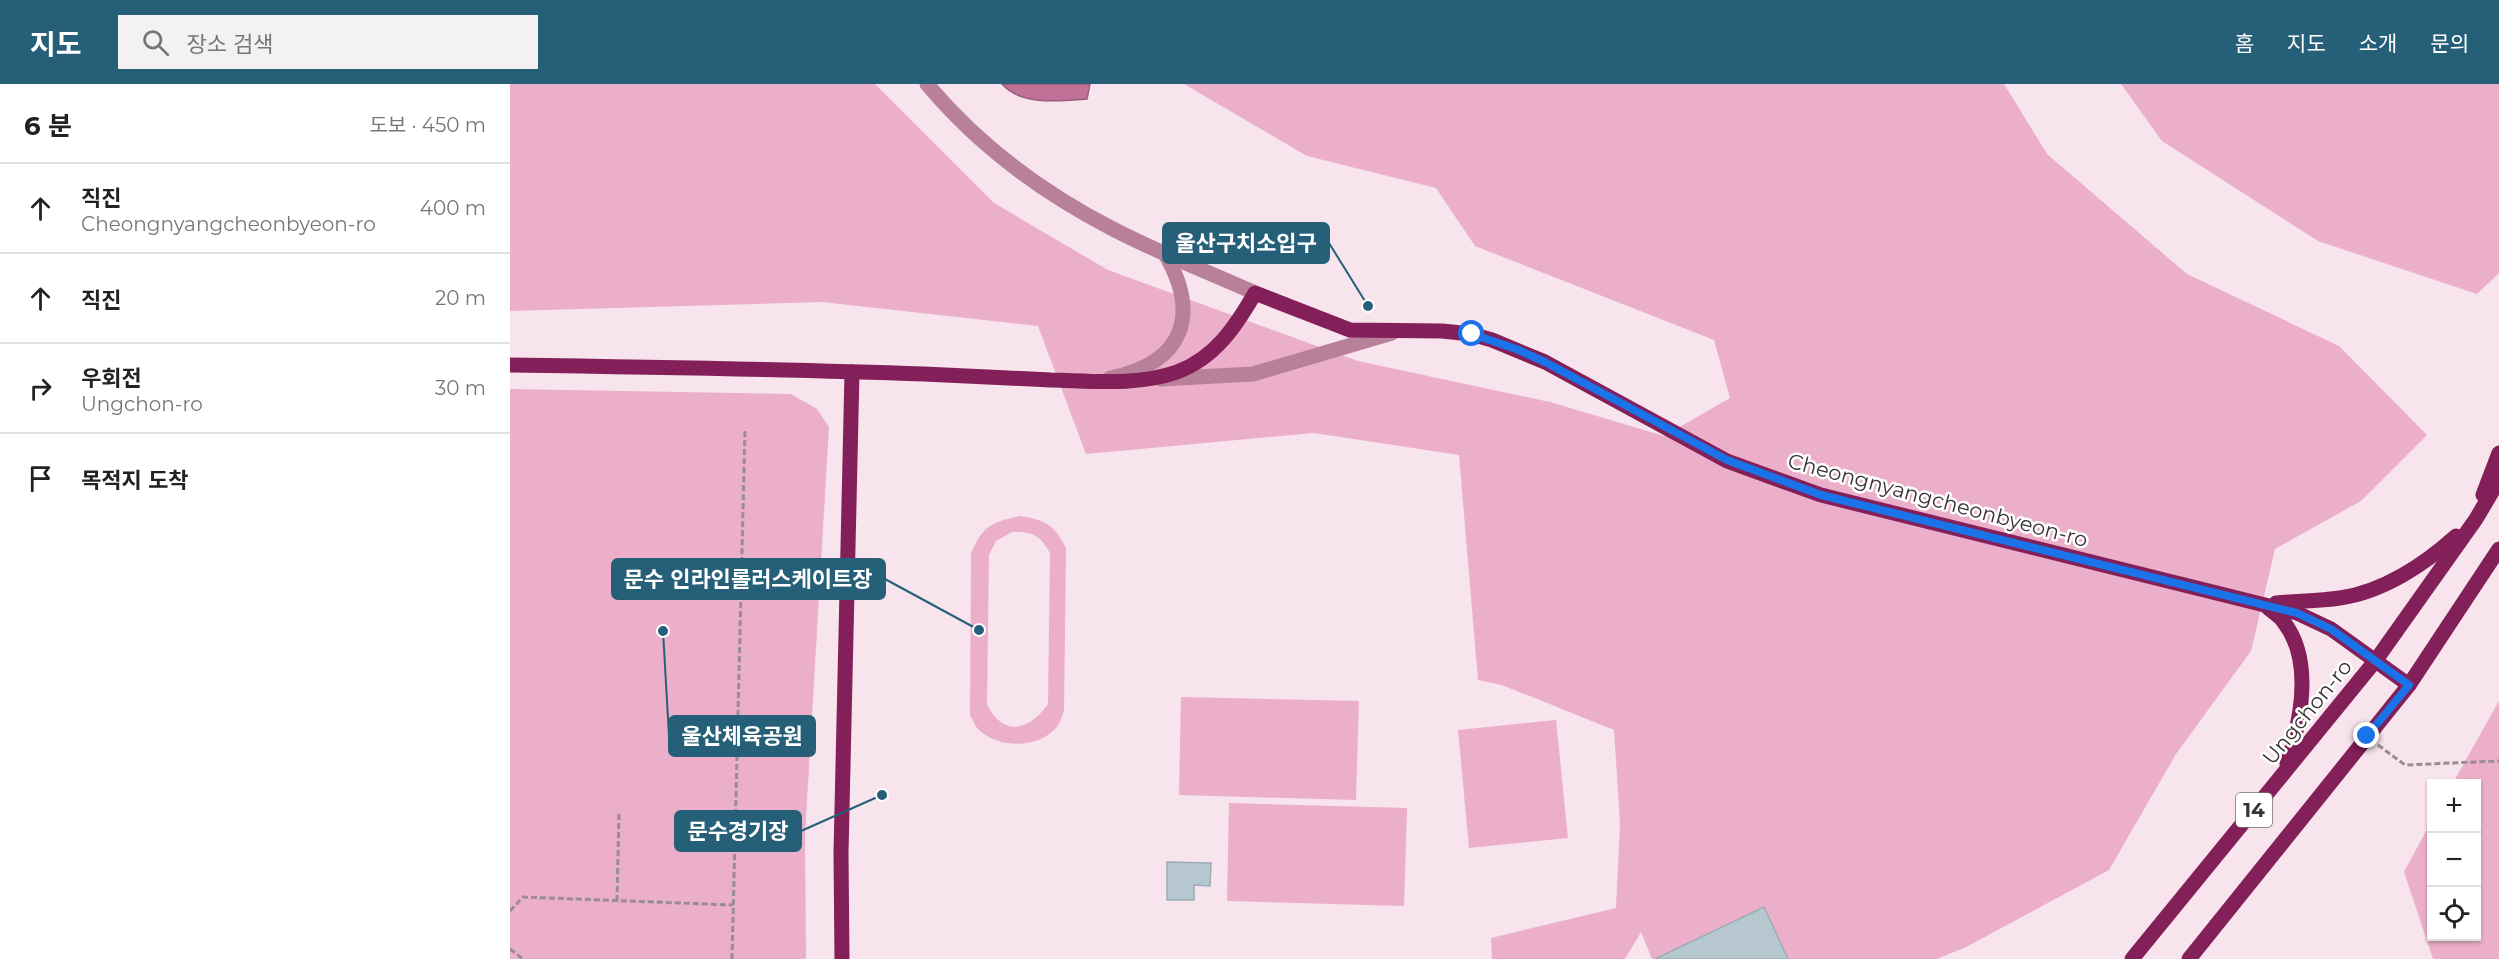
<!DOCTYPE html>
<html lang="ko">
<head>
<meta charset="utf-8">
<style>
  :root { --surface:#fff; --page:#f2f2f2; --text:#222; --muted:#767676; --line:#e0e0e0; --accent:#255f78 }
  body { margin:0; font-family:Montserrat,"Noto Sans KR",sans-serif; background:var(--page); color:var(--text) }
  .controls { position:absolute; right:18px; bottom:18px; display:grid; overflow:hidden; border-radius:0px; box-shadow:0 2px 4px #0004 }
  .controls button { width:54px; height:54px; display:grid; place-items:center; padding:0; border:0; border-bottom:2px solid var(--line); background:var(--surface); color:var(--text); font:30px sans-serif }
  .stop { position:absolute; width:18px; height:18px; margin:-14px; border:4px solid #1a73e8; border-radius:50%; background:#fff }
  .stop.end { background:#1a73e8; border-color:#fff; box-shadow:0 2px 6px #0008 }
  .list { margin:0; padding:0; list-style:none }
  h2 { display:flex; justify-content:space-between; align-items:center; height:78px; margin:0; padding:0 24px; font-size:26px }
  h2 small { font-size:20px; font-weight:400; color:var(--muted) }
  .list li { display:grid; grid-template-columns:39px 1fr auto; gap:18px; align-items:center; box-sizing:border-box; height:90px; padding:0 24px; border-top:2px solid var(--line) }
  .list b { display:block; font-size:22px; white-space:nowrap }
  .list p { margin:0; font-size:20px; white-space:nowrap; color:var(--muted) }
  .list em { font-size:20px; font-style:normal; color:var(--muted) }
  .icon { flex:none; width:33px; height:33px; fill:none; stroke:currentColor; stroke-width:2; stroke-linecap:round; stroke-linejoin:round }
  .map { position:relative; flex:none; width:1989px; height:875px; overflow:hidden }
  header { display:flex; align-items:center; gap:36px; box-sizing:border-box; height:84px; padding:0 30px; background:var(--accent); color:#fff }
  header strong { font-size:28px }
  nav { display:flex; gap:33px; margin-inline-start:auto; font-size:21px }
  .search { width:420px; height:54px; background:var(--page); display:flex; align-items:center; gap:15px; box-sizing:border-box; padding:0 21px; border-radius:0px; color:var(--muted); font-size:22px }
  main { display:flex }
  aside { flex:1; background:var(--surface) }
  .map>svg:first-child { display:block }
  .green { fill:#ebafca; fill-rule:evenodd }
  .water { fill:#c17098; stroke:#995e7b; stroke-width:1.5 }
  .building { fill:#b6c7d0; stroke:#9cadb6; stroke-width:1.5 }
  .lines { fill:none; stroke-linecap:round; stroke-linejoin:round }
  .path { stroke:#998c92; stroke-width:3; stroke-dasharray:6 3; stroke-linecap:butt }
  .minor { stroke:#b9809a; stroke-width:15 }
  .major { stroke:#831f59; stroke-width:15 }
  .route { stroke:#1a73e8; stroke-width:8 }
  .labels { text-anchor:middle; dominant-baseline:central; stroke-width:5; stroke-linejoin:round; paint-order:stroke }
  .shield { fill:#fff; stroke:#767173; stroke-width:1.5 }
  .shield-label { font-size:20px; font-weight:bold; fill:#3b3437 }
  .street-label { font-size:21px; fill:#3b3437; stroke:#fff }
  .leader { fill:none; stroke:#255f78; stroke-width:2 }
  .callout-dot { fill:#255f78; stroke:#fff; stroke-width:2 }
  .callout { fill:#255f78; stroke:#255f78; stroke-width:2 }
  .callout-label { font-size:22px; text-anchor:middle; font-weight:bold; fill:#fff }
</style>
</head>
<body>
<header>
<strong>지도</strong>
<div class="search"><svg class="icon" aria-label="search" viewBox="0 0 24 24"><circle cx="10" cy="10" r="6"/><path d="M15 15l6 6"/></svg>장소 검색</div>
<nav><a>홈</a><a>지도</a><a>소개</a><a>문의</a></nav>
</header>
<main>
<aside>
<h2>6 분<small>도보 · 450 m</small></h2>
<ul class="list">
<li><svg class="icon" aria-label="ahead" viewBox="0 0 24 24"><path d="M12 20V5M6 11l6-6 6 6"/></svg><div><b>직진</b><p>Cheongnyangcheonbyeon-ro</p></div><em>400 m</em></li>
<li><svg class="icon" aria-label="ahead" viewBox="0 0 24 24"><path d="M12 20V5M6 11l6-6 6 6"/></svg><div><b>직진</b></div><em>20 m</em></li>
<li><svg class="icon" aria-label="right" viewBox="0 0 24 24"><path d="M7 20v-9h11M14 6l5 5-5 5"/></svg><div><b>우회전</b><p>Ungchon-ro</p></div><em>30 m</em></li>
<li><svg class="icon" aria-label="arrive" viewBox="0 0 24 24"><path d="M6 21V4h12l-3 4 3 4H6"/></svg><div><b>목적지 도착</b></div></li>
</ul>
</aside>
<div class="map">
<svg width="1989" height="875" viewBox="0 0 1989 875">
  <rect width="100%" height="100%" fill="#f7e4ec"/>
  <!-- green -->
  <g class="green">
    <path d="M0 0H365L484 119 598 186 848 277 1040 318 1154 352 1220 314 1204 256 965 162 926 104 797 72 674 0H1494L1537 70 1677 190 1829 262 1917 351 1851 417 1765 465 1741 567 1666 670 1599 786 1456 863 1427 875H1142L1131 848 1115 875H982L981 854 1106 824 1110 740 1104 646 992 601 968 596 949 371 804 349 576 370 528 242 312 218 0 227Z"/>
    <path d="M1611 0H1989V189L1967 210 1808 157 1652 57Z"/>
    <path d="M0 305 281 310 307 325 319 343 295 751 296 875H0Z"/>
    <path d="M510 432C536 436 544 441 556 464L554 627C552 632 550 640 546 644 527 665 490 664 470 647 466 644 463 637 460 631L461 469C473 442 481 438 510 432ZM502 448C523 448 529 450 540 469L538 620C519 647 494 653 477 621L479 471 486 457Z"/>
    <path d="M671 613 849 617 846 716 669 711Z"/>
    <path d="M1989 617V875H1923L1894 788 1921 738 1922 852H1966V700L1943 699Z"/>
    <path d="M1046 636 1058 754 959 764 948 646Z"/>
    <path d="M719 719 897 724 894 822 717 817Z"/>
  </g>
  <!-- water -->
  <path class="water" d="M492 0H580L577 15C550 17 511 22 492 0Z"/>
  <!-- building -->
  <g class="building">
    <path d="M657 778 701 779 700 802 684 801V816H657Z"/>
    <path d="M1254 823 1278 875H1145Z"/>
  </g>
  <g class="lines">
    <!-- path -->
    <g class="path">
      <path d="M1868 661 1895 681 1989 677"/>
      <path d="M107 817 109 727"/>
      <path d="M0 827 13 813 223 821"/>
      <path d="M0 865 13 875"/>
      <path d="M222 875 235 345"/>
    </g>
    <!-- minor -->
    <g class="minor">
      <path d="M417 0C468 61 533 109 603 145 649 169 698 188 745 209"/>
      <path d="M600 294C674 279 691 231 654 168"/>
      <path d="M651 295 743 290 882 249"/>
    </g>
    <!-- major -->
    <g class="major">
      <path d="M0 281C138 283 276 285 414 290 456 292 499 294 541 296 583 297 627 302 667 288 705 274 726 242 745 209L840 246 932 247 961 250 982 256 1035 278 1217 377 1311 411 1787 529 1821 545 1899 601"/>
      <path d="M1973 411 1989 369"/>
      <path d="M1766 519C1787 517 1809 517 1830 514 1873 508 1915 480 1946 452"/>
      <path d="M1756 522C1761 527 1769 531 1773 537 1804 576 1791 637 1777 680"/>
      <path d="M332 875 331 769 342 288"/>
      <path d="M1622 875 1866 576 1966 435 1989 396"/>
      <path d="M1679 875 1899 601 1989 465"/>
    </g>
  </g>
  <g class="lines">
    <!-- route -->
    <path class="route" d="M962 250 1006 265 1035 278 1217 376 1311 411 1787 529 1821 545 1899 601 1857 652"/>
  </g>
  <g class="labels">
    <!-- shield labels -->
    <rect class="shield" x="1726" y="709" width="36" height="34" rx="4.5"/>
    <g class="shield-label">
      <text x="1744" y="726">14</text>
    </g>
    <!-- street labels -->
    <g class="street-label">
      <text transform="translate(1428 416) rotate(15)">Cheongnyangcheonbyeon-ro</text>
      <text transform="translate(1797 628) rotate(-51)">Ungchon-ro</text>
    </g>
  </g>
  <!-- callouts -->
  <path class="leader" d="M858 222L819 159M469 546L375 495M153 547L159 652M372 711L291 747"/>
  <g class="callout-dot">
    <circle cx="858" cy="222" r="6"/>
    <circle cx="469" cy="546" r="6"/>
    <circle cx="153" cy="547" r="6"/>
    <circle cx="372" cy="711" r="6"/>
  </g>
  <g class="callout">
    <rect x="653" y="139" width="166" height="40" rx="6"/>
    <rect x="102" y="475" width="273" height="40" rx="6"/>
    <rect x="159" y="632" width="146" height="40" rx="6"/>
    <rect x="165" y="727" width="126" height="40" rx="6"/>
  </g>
  <g class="callout-label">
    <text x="736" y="167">울산구치소입구</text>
    <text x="238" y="503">문수 인라인롤러스케이트장</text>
    <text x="232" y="660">울산체육공원</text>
    <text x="228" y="755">문수경기장</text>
  </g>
</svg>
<div class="controls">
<button>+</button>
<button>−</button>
<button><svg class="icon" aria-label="locate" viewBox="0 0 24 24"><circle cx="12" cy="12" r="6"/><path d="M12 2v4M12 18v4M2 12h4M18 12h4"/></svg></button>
</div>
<div class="stop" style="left:962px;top:250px"></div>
<div class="stop end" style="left:1857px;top:652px"></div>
</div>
</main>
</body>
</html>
